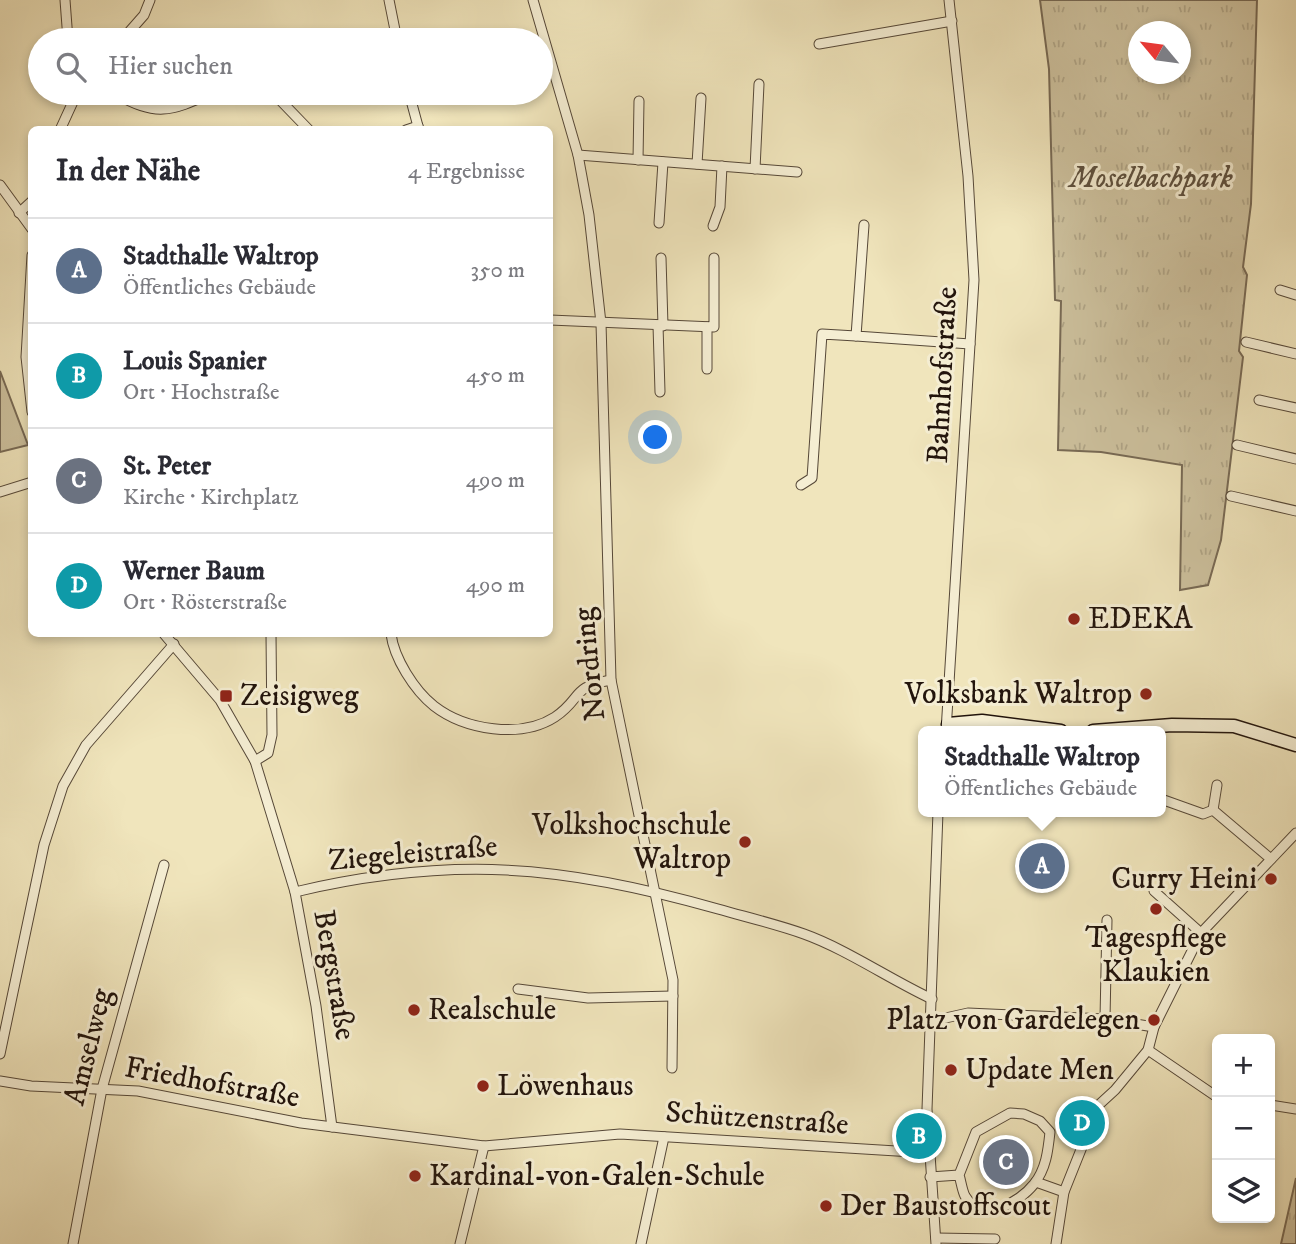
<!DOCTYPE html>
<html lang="de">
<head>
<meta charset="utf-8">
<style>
  :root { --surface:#fff; --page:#f7f7f7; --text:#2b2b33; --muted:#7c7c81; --line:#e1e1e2; --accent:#8f2418 }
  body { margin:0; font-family:"IM FELL DW Pica",serif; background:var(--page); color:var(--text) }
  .controls { position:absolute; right:21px; bottom:21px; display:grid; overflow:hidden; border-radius:10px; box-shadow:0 4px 10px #0003 }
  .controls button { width:63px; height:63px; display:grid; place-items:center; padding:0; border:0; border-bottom:2px solid var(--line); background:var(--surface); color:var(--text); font:35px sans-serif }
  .compass { position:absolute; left:1128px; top:21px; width:63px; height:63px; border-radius:50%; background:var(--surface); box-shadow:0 4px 10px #0003; rotate:299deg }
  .you { position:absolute; left:656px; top:438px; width:24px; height:24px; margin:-18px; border:5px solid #fff; border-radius:50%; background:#1a73e8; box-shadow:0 0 0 10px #1a73e833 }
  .badge { display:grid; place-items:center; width:46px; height:46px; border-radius:50%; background:var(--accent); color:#fff; font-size:23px; font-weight:700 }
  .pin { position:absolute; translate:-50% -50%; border:4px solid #fff; box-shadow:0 2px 7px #0006 }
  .popup { position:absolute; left:918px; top:726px; width:248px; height:91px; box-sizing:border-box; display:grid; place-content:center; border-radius:10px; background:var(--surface); filter:drop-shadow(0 2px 5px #0005); font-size:23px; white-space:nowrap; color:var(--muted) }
  .popup b { font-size:26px; color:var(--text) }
  .popup::after { content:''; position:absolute; left:50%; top:100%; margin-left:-14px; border:14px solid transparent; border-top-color:var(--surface) }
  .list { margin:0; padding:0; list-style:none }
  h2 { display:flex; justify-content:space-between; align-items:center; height:91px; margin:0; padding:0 28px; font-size:30px }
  h2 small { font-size:23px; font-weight:400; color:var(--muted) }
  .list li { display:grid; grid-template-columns:46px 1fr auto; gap:21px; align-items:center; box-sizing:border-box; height:105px; padding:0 28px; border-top:2px solid var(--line) }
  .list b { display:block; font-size:26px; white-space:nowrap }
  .list p { margin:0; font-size:23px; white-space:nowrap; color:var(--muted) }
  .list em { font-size:23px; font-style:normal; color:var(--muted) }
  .icon { flex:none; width:38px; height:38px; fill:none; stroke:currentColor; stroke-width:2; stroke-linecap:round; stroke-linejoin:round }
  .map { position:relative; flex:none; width:1296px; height:1244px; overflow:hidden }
  .search { position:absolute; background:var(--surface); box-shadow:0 4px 10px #0003; left:28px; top:28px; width:525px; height:77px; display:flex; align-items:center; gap:18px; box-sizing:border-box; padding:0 24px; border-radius:38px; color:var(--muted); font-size:26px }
  .panel { position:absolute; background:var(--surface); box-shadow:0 4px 10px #0003; left:28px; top:126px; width:525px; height:511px; border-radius:10px }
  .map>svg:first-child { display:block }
  .green { fill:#cdc19e; stroke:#786a55; stroke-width:2 }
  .park { fill:url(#park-tufts); stroke:#786a55; stroke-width:2; fill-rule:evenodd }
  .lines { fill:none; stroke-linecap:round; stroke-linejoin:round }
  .street-tunnel { stroke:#d1c6a2; stroke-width:9; stroke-dasharray:9 4.5; stroke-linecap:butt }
  .street-casing { stroke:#564838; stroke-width:11 }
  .secondary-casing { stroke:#22140c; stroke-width:15 }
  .street { stroke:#f5eed3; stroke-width:9 }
  .secondary { stroke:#f5eed3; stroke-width:12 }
  .poi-dot { fill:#8f2418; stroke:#f5eed3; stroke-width:2.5 }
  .labels { text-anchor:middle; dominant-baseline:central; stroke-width:6; stroke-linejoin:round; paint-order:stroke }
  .park-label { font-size:30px; font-style:italic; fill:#5e513f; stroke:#f5eed3 }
  .street-label { font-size:30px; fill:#22140c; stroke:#f5eed3 }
  .poi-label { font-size:30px; fill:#22140c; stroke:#f5eed3; text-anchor:start }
</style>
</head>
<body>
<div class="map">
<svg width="1296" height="1244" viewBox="0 0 1296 1244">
  <defs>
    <pattern id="park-tufts" width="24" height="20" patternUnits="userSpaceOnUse" patternTransform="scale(1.75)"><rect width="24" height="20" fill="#cdc19e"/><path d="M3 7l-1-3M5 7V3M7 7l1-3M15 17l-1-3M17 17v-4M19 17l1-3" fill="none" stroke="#b0a587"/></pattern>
  </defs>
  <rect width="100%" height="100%" fill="#f0e5bc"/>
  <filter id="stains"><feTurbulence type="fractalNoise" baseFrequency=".00286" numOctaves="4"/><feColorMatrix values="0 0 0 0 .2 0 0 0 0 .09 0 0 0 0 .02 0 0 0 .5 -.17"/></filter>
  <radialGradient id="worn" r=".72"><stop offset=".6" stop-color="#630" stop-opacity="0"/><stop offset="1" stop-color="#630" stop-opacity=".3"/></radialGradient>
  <!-- green -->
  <path class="green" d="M0 371 28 445 0 452Z"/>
  <!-- park -->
  <g class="park">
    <path d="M1040 0H1257L1251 204 1243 267 1247 275 1239 351 1243 357 1221 540 1208 585 1180 590 1182 465 1101 452 1058 450 1061 301 1055 300 1049 69ZM1138 32H1180V74H1138Z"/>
    <path d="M1296 1178V1244H1281Z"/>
  </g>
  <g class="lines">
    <!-- street-tunnel -->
    <path class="street-tunnel" d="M1129 877 1145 883 1154 891"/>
    <!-- street casing -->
    <g class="street-casing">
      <g id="street">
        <path d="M65 0 68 40"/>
        <path d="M389 0 397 40"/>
        <path d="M533 0 578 155 589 215 601 323 611 680 673 980 672 1068"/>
        <path d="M122 40 144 15 150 0"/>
        <path d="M819 44 952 21"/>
        <path d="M114 93C157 117 169 112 212 93"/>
        <path d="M267 93 279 99 309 130"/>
        <path d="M409 93 419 130"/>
        <path d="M60 130 77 93"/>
        <path d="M406 130 418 126"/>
        <path d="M578 155 797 172"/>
        <path d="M638 160 639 101"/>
        <path d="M697 164 701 98"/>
        <path d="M755 169 759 84"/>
        <path d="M0 185 32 229"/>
        <path d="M19 213 32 201"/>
        <path d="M659 223 663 162"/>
        <path d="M864 225 856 336 970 344"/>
        <path d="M713 226 720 207 722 166"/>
        <path d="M32 255 26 357 32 412"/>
        <path d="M661 258 663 326"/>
        <path d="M1280 290 1296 295"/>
        <path d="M550 320 714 327V258"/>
        <path d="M658 325 660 392"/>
        <path d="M707 327V369"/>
        <path d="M1246 342 1296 354"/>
        <path d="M1259 400 1296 408"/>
        <path d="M1237 445 1296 459"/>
        <path d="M801 485 812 478 822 334 856 336"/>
        <path d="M0 492 32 482"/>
        <path d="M1231 496 1296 511"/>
        <path d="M164 634 220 700 255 761 295 892 316 1006 332 1127"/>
        <path d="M391 634C394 658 414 690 434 706 465 730 521 739 555 717 583 698 570 687 611 680"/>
        <path d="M946 731 974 280 968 176 949 0"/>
        <path d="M255 761 268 753 272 735 271 634"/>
        <path d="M1217 785 1213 810 1271 859"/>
        <path d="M1161 799 1203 814 1213 810"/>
        <path d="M1122 875 1129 877"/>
        <path d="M1154 891 1201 933"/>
        <path d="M295 892C451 855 565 865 718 909 746 917 776 924 804 934 846 949 891 980 932 999"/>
        <path d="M518 989 588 998 673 996"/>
        <path d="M1105 1019 1107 920"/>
        <path d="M932 1021 968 1013 1105 1019 1154 1027"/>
        <path d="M1148 1050 1217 1097"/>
        <path d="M0 1054 44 845 63 786 86 745 174 644"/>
        <path d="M0 1081 31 1086 138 1091 301 1123 484 1146 620 1134 929 1153"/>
        <path d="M1270 1105 1296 1109"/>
        <path d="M930 1177 959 1175 976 1132 1010 1113 1024 1114 1040 1121 1050 1132C1048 1151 1046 1169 1034 1184 1020 1202 981 1225 965 1196 962 1190 961 1181 959 1175"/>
        <path d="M1036 1182 1064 1192"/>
        <path d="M936 1238 995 1239"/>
        <path d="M73 1244 102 1089 164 865"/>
        <path d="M460 1244 484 1146"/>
        <path d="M641 1244 664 1137"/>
        <path d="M936 1244 927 1109 938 812"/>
        <path d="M1056 1244 1064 1192 1082 1147 1079 1123 1115 1090 1148 1050 1154 1027 1201 933 1296 833"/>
      </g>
    </g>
    <!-- secondary casing -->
    <g class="secondary-casing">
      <g id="secondary">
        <path d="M948 724 982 721 1061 731"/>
        <path d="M1093 731 1172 725 1234 726 1296 745"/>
      </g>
    </g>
    <!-- street -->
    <use href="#street" class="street"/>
    <!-- secondary -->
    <use href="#secondary" class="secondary"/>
  </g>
  <!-- markers -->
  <g class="poi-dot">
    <circle cx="1074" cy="619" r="7"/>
    <circle cx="1146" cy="694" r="7"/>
    <rect x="219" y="689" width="14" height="14" rx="3.5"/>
    <circle cx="745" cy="842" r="7"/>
    <circle cx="1271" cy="879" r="7"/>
    <circle cx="1156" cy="909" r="7"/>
    <circle cx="414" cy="1010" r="7"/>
    <circle cx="1154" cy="1020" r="7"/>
    <circle cx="951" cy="1070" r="7"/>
    <circle cx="483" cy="1086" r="7"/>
    <circle cx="415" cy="1176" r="7"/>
    <circle cx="826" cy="1206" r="7"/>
  </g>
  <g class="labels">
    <!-- park labels -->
    <g class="park-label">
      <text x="1151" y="178">Moselbachpark</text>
    </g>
    <!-- street labels -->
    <g class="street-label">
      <text transform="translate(943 375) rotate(-87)">Bahnhofstraße</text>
      <text transform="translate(590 664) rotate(-96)">Nordring</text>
      <text transform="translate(413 854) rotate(-5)">Ziegeleistraße</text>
      <text transform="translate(334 975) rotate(80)">Bergstraße</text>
      <text transform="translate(89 1047) rotate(-76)">Amselweg</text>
      <text transform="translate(212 1083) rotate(10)">Friedhofstraße</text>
      <text transform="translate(757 1119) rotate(4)">Schützenstraße</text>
    </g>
    <!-- poi labels -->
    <g class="poi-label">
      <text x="1088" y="619">EDEKA</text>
      <text x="1132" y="694" text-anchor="end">Volksbank Waltrop</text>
      <text x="240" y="696">Zeisigweg</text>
      <text x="731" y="825" text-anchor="end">Volkshochschule<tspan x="731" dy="34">Waltrop</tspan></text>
      <text x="1257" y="879" text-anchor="end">Curry Heini</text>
      <text x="1156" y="938" text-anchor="middle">Tagespflege<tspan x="1156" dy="34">Klaukien</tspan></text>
      <text x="428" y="1010">Realschule</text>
      <text x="1140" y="1020" text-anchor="end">Platz von Gardelegen</text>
      <text x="965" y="1070">Update Men</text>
      <text x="497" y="1086">Löwenhaus</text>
      <text x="429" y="1176">Kardinal-von-Galen-Schule</text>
      <text x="840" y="1206">Der Baustoffscout</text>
    </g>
  </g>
  <rect width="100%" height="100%" filter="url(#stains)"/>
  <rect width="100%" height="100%" fill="url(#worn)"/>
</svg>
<div class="controls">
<button>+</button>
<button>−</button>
<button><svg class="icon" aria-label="layers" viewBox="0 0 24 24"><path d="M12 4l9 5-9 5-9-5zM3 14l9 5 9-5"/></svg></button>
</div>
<svg class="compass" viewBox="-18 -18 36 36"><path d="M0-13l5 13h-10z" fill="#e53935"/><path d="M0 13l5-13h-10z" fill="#7c7c81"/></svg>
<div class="you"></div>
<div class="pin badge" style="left:1042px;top:866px;background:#5c6f8a">A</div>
<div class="popup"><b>Stadthalle Waltrop</b>Öffentliches Gebäude</div>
<div class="pin badge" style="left:919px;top:1136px;background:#0f9aa8">B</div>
<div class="pin badge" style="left:1006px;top:1162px;background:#6b7280">C</div>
<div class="pin badge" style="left:1082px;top:1123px;background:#0f9aa8">D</div>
<div class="search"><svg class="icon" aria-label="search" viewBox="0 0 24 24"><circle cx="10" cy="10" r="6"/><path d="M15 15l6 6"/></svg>Hier suchen</div>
<section class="panel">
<h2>In der Nähe<small>4 Ergebnisse</small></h2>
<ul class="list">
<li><span class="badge" style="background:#5c6f8a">A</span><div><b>Stadthalle Waltrop</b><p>Öffentliches Gebäude</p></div><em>350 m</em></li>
<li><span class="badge" style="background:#0f9aa8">B</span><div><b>Louis Spanier</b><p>Ort · Hochstraße</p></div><em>450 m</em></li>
<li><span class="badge" style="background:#6b7280">C</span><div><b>St. Peter</b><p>Kirche · Kirchplatz</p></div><em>490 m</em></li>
<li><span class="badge" style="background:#0f9aa8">D</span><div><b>Werner Baum</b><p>Ort · Rösterstraße</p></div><em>490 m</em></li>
</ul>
</section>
</div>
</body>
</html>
